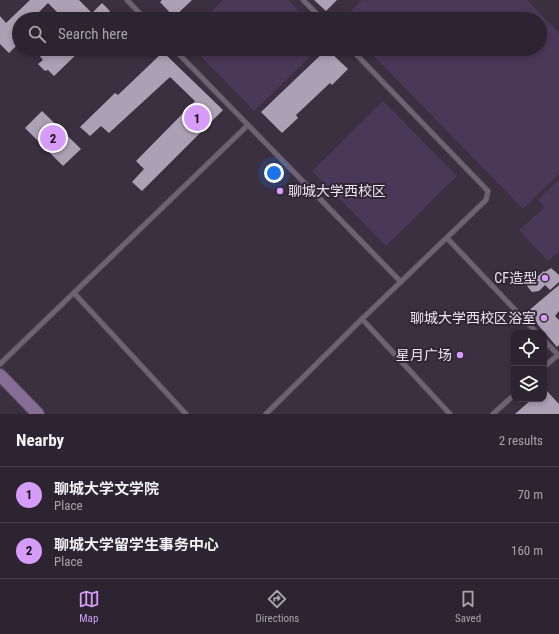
<!DOCTYPE html>
<html lang="en">
<head>
<meta charset="utf-8">
<style>
  :root { --surface:#2c2430; --page:#38303c; --text:#f1f3f6; --muted:#a6a4ab; --line:#48414c; --accent:#d79bf9 }
  body { margin:0; font-family:"Roboto Condensed","Noto Sans SC",sans-serif; background:var(--page); color:var(--text) }
  .controls { position:absolute; right:12px; bottom:12px; display:grid; overflow:hidden; border-radius:8px; box-shadow:0 2px 6px #0003 }
  .controls button { width:36px; height:36px; display:grid; place-items:center; padding:0; border:0; border-bottom:1px solid var(--line); background:var(--surface); color:var(--text); font:20px sans-serif }
  .you { position:absolute; left:274px; top:173px; width:14px; height:14px; margin:-10px; border:3px solid #fff; border-radius:50%; background:#1a73e8; box-shadow:0 0 0 6px #1a73e833 }
  .badge { display:grid; place-items:center; width:26px; height:26px; border-radius:50%; background:var(--accent); color:#111; font-size:13px; font-weight:700 }
  .pin { position:absolute; translate:-50% -50%; border:2px solid #fff; box-shadow:0 1px 4px #0006 }
  .list { margin:0; padding:0; list-style:none }
  h2 { display:flex; justify-content:space-between; align-items:center; height:52px; margin:0; padding:0 16px; font-size:17px }
  h2 small { font-size:13px; font-weight:400; color:var(--muted) }
  .list li { display:grid; grid-template-columns:26px 1fr auto; gap:12px; align-items:center; box-sizing:border-box; height:56px; padding:0 16px; border-top:1px solid var(--line) }
  .list b { display:block; font-size:15px; white-space:nowrap }
  .list p { margin:0; font-size:13px; white-space:nowrap; color:var(--muted) }
  .list em { font-size:13px; font-style:normal; color:var(--muted) }
  .icon { flex:none; width:22px; height:22px; fill:none; stroke:currentColor; stroke-width:2; stroke-linecap:round; stroke-linejoin:round }
  .map { position:relative; flex:none; width:559px; height:414px; overflow:hidden }
  .search { position:absolute; background:var(--surface); box-shadow:0 2px 6px #0003; left:12px; right:12px; top:12px; height:44px; display:flex; align-items:center; gap:10px; box-sizing:border-box; padding:0 14px; border-radius:22px; color:var(--muted); font-size:15px }
  .sheet { height:164px; background:var(--surface) }
  nav { display:flex; justify-content:space-around; align-items:center; box-sizing:border-box; height:56px; border-top:1px solid var(--line); background:var(--surface); font-size:11px; color:var(--muted) }
  nav a { display:grid; justify-items:center; gap:2px }
  nav .on { color:var(--accent) }
  .map>svg:first-child { display:block }
  .green { fill:#4b3757 }
  .building { fill:#aca0b4 }
  .lines { fill:none; stroke-linecap:round; stroke-linejoin:round }
  .lane-casing { stroke:#564e5b; stroke-width:6 }
  .secondary-casing { stroke:#564e5b; stroke-width:14 }
  .lane { stroke:#6e6275; stroke-width:4.5 }
  .secondary { stroke:#866d95; stroke-width:12 }
  .poi-dot { fill:#d79bf9; stroke:#302636; stroke-width:1.5 }
  .labels { text-anchor:middle; dominant-baseline:central; stroke-width:4; stroke-linejoin:round; paint-order:stroke }
  .poi-label { font-size:14px; fill:#ece6f0; stroke:#302636; text-anchor:end }
</style>
</head>
<body>
<div class="map">
<svg width="559" height="414" viewBox="0 0 559 414">
  <rect width="100%" height="100%" fill="#3a3040"/>
  <!-- green -->
  <g class="green">
    <path d="M223 0H288L307 19H203Z"/>
    <path d="M362 0H527L559 33V174L523 209 367 49H540V19H343Z"/>
    <path d="M194 49H318L254 111Z"/>
    <path d="M383 101 457 176 386 246 312 171Z"/>
    <path d="M559 179V251L548 261 519 230 545 207 538 200Z"/>
  </g>
  <!-- building -->
  <g class="building">
    <path d="M30 0H79L92 13 102 3 110 11 102 19H64L48 3 32 19H19V32L17 34 19 36V43L9 53 0 44V16L6 23Z"/>
    <path d="M162 0H192L174 17 160 2Z"/>
    <path d="M314 0H337L326 11Z"/>
    <path d="M47 49H82L54 76 48 70 45 71 38 64 43 60 39 55 44 50 46 51Z"/>
    <path d="M327 49 348 69 332 85 330 83 296 115 298 118 282 133 261 112Z"/>
    <path d="M163 52 223 110 142 191 132 182 144 169 136 161 195 101 170 77 109 133 101 126 90 136 80 127 115 93 118 95Z"/>
    <path d="M42 111 81 149 63 166 25 128Z"/>
    <path d="M551 268 559 275V282L550 290 545 285 539 291 532 292 527 286 528 281 534 276H538L544 271 545 272Z"/>
    <path d="M559 285V311L555 316 559 320V345L557 347 527 312Z"/>
    <path d="M544 388 559 404V414H515L532 399H544Z"/>
  </g>
  <g class="lines">
    <!-- lane casing -->
    <g class="lane-casing">
      <g id="lane">
        <path d="M127 0 145 19"/>
        <path d="M303 0 322 19"/>
        <path d="M351 49 488 191 486 200 362 319 450 414"/>
        <path d="M248 125 401 282"/>
        <path d="M447 238 537 333"/>
        <path d="M74 293 186 414"/>
        <path d="M544 340 559 356"/>
        <path d="M0 364 248 125 174 49"/>
        <path d="M544 367 558 355"/>
        <path d="M266 414 362 319"/>
        <path d="M493 414 514 395"/>
      </g>
    </g>
    <!-- secondary casing -->
    <g class="secondary-casing">
      <path id="secondary" d="M0 375 38 414"/>
    </g>
    <!-- lane -->
    <use href="#lane" class="lane"/>
    <!-- secondary -->
    <use href="#secondary" class="secondary"/>
  </g>
  <!-- markers -->
  <g class="poi-dot">
    <circle cx="280" cy="191" r="4"/>
    <circle cx="545" cy="278" r="4"/>
    <circle cx="544" cy="318" r="4"/>
    <circle cx="460" cy="355" r="4"/>
  </g>
  <g class="labels">
    <!-- poi labels -->
    <g class="poi-label">
      <text x="288" y="191" text-anchor="start">聊城大学西校区</text>
      <text x="537" y="278">CF造型</text>
      <text x="536" y="318">聊城大学西校区浴室</text>
      <text x="452" y="355">星月广场</text>
    </g>
  </g>
</svg>
<div class="controls">
<button><svg class="icon" aria-label="locate" viewBox="0 0 24 24"><circle cx="12" cy="12" r="6"/><path d="M12 2v4M12 18v4M2 12h4M18 12h4"/></svg></button>
<button><svg class="icon" aria-label="layers" viewBox="0 0 24 24"><path d="M12 4l9 5-9 5-9-5zM3 14l9 5 9-5"/></svg></button>
</div>
<div class="you"></div>
<div class="pin badge" style="left:197px;top:118px">1</div>
<div class="pin badge" style="left:53px;top:138px">2</div>
<div class="search"><svg class="icon" aria-label="search" viewBox="0 0 24 24"><circle cx="10" cy="10" r="6"/><path d="M15 15l6 6"/></svg>Search here</div>
</div>
<section class="sheet">
<h2>Nearby<small>2 results</small></h2>
<ul class="list">
<li><span class="badge">1</span><div><b>聊城大学文学院</b><p>Place</p></div><em>70 m</em></li>
<li><span class="badge">2</span><div><b>聊城大学留学生事务中心</b><p>Place</p></div><em>160 m</em></li>
</ul>
</section>
<nav>
<a class="on"><svg class="icon" aria-label="map" viewBox="0 0 24 24"><path d="M3 6l6-2 6 2 6-2v14l-6 2-6-2-6 2zM9 4v14M15 6v14"/></svg>Map</a>
<a><svg class="icon" aria-label="directions" viewBox="0 0 24 24"><path d="M12 3l9 9-9 9-9-9zM9 14v-3h6M13 9l2 2-2 2"/></svg>Directions</a>
<a><svg class="icon" aria-label="saved" viewBox="0 0 24 24"><path d="M7 4h10v16l-5-4-5 4z"/></svg>Saved</a>
</nav>
</body>
</html>
